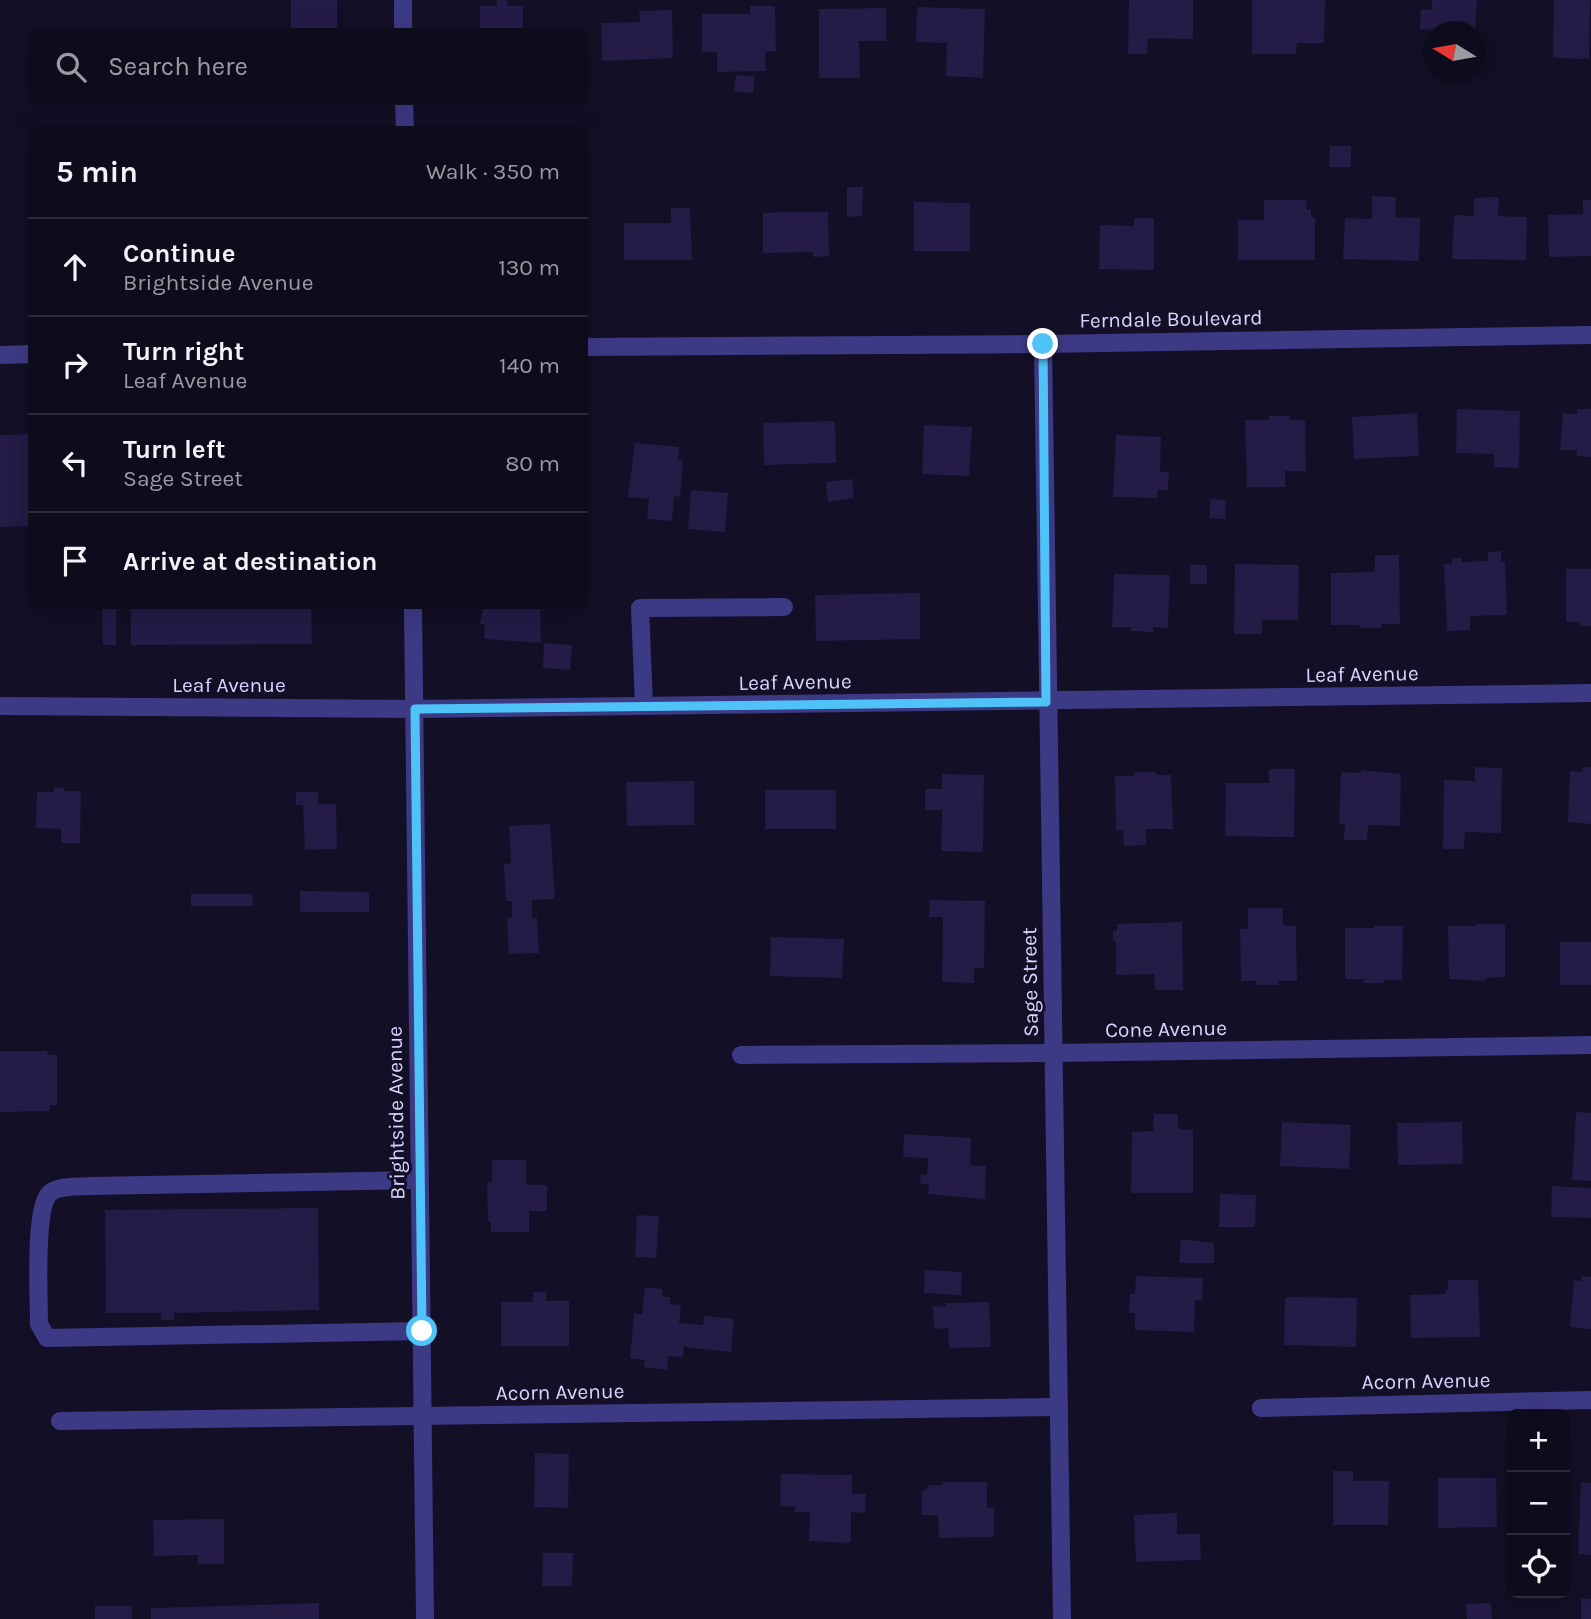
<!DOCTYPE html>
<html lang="en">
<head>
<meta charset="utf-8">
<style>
  :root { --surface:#0e0b1c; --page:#171425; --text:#f1f3f6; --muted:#9b9ba3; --line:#2e2b3b }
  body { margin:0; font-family:Karla,sans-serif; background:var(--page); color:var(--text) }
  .controls { position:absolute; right:21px; bottom:21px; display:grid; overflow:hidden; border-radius:10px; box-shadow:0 7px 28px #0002 }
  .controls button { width:63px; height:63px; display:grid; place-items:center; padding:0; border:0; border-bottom:2px solid var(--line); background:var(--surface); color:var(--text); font:35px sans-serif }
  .compass { position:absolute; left:1423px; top:21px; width:63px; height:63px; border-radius:50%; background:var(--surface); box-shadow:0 7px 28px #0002; rotate:281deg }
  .stop { position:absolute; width:21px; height:21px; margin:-16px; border:5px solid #4fc3f7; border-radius:50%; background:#fff }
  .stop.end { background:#4fc3f7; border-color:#fff; box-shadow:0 2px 7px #0008 }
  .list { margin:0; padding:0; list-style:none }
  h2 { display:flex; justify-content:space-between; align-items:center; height:91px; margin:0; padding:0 28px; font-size:30px }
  h2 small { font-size:23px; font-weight:400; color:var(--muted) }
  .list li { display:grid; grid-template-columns:46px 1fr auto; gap:21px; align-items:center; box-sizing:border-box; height:98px; padding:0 28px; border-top:2px solid var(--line) }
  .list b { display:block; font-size:26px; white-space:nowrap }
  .list p { margin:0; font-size:23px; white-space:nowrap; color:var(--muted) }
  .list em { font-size:23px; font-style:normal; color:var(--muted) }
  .icon { flex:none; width:38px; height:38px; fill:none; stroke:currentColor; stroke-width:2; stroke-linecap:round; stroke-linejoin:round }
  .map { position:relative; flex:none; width:1591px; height:1619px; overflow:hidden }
  .search { position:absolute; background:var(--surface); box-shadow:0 7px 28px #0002; left:28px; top:28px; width:560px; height:77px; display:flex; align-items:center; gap:18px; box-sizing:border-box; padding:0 24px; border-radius:10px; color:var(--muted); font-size:26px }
  .panel { position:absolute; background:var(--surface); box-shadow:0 7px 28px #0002; left:28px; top:126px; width:560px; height:483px; border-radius:10px }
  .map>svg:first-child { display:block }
  .building { fill:#241b47 }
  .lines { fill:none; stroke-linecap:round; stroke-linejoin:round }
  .minor { stroke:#3d3a85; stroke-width:18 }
  .route { stroke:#4fc3f7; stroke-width:9 }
  .labels { text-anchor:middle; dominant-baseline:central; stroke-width:6; stroke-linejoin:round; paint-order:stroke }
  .street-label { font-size:21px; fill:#d9d4ff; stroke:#130f26 }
</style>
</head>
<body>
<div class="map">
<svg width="1591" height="1619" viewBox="0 0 1591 1619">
  <rect width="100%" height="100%" fill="#130f26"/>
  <!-- building -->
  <g class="building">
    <path d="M291 0H337V29L291 28Z"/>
    <path d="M497 0H507V6H523V32H480V6H497Z"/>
    <path d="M1129 0H1193V39L1148 38 1147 54H1128Z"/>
    <path d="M1252 0H1325L1324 43H1297L1296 54H1252Z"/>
    <path d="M1432 0H1477L1475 32 1420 29 1421 9 1432 10Z"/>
    <path d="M1554 0H1590L1589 59 1553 58Z"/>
    <path d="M750 6H775L776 51 765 52 766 71 717 72V52H702V14H750Z"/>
    <path d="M917 7 985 9 983 78 946 76 947 43 916 42Z"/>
    <path d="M886 8V41H859L860 78H819V9Z"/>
    <path d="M672 10 673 58 602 61 601 23 640 22 639 11Z"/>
    <path d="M736 75 755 77 753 93 734 91Z"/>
    <path d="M1330 146H1351V167H1329Z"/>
    <path d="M847 187H863L862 216 847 217Z"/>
    <path d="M1372 196 1396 197 1395 217 1420 218 1419 261 1343 259 1345 218 1372 219Z"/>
    <path d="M1499 197 1498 216 1527 217 1526 260 1452 259 1454 215 1474 216V198Z"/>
    <path d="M1264 200H1306L1307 210H1311V217H1315V260H1238V220H1264Z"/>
    <path d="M1583 200H1591V256L1549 257 1548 215 1583 214Z"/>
    <path d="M914 202 970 203V251H914Z"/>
    <path d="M671 208H690L692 260H624V223H671Z"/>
    <path d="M784 212H828L829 256 813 257V252L763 253V213Z"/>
    <path d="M1134 218H1154V270L1099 269 1100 225 1134 226Z"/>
    <path d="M1457 409 1520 411 1519 468 1494 467V454L1456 453Z"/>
    <path d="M1577 409H1591V457L1577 456V450H1560L1563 413 1577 414Z"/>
    <path d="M1417 413 1419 456 1354 459 1352 417Z"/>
    <path d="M1269 416H1289V420H1305L1306 471H1285V487H1247L1245 420H1269Z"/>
    <path d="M835 421 836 463 764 465 763 423Z"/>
    <path d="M924 425 972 427 969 476 922 474Z"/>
    <path d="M32 434V526L0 527V435Z"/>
    <path d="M1116 435 1161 437 1160 472H1169L1168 490H1158L1157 498 1113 497Z"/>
    <path d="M635 443 679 447 678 460 683 461 680 497 674 496 672 521 647 519 649 499 628 497Z"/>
    <path d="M852 479 854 498 828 502 826 482Z"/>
    <path d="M691 490 728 493 725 532 688 529Z"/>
    <path d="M1211 499 1226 500 1225 519 1209 518Z"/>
    <path d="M1501 551V562H1505L1507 615 1470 616V630L1447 631 1444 564H1452V558H1462V562L1488 561V552Z"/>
    <path d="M1375 555H1399L1400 624H1381L1382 628H1360L1359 625H1331V573L1375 572Z"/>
    <path d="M1235 564 1299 565 1298 620H1262V634H1234Z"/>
    <rect x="1190" y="565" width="17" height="19"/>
    <path d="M1566 569H1591V626H1580V622H1566Z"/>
    <path d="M1114 574 1170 575 1168 628 1153 627V632L1131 631V627H1112Z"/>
    <path d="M920 593V639L816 641 815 595Z"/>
    <path d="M102 606H116V645H103Z"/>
    <path d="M131 606H311L312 644 131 645Z"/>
    <path d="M484 606H540L541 643 484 639 485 624H480Z"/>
    <path d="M544 643 572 645 570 670 543 668Z"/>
    <path d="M1475 767 1502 768 1501 833 1465 832 1464 849H1443L1444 780 1475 781Z"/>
    <path d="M1583 767H1591V824L1568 822 1570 771 1583 772Z"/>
    <path d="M1269 769H1295L1294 837 1225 836 1226 783H1269Z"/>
    <path d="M1361 770 1401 774 1400 826 1368 825 1367 840H1344L1345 824H1339L1341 772 1361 773Z"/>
    <path d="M1135 772H1156V775H1171L1173 829H1146V845L1124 846 1123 830H1116L1115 776H1134Z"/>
    <path d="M942 774 984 775 983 852 941 851 942 810H925V789H942Z"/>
    <path d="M694 781V825L627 826 626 782Z"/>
    <path d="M54 787 64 788V791H81L80 843H61V829L36 828 37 792H54Z"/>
    <rect x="765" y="790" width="71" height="39"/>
    <path d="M296 792H318V804H336L337 849 305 850 303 805H296Z"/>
    <path d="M550 824 555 899 532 900V918H537L539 953 509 954 507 918 512 917V901H506L504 864 511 863 509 826Z"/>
    <path d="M300 891 369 892V912H300Z"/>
    <path d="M191 894H252L253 906H191Z"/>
    <path d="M930 900 985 901 984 968H974V983L942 982 943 917H929Z"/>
    <path d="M1248 908H1283V925L1296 926 1297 981H1278V985H1256V981H1241L1240 929H1248Z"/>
    <path d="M1182 922 1183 990H1155L1154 974 1116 975V942L1113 941V931H1117V924Z"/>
    <path d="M1476 924H1505V977L1486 978 1485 981 1449 979 1448 926H1476Z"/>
    <path d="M1374 926H1403L1402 980H1383L1384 983H1363L1364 979H1345V928H1374Z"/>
    <path d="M771 937 844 939 842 978 770 976Z"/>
    <rect x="1560" y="942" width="31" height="43"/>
    <path d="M0 1051H47L48 1055 57 1054V1105H50L49 1111 0 1112Z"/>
    <path d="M1576 1112 1591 1113V1181L1572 1180Z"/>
    <path d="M1154 1114H1178V1129L1193 1130V1193H1131L1132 1132 1153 1131Z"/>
    <path d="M1282 1122 1351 1125 1349 1169 1280 1166Z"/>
    <path d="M1462 1122 1463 1164 1398 1165 1397 1123Z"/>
    <path d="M904 1134 971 1138 970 1165 986 1166 985 1199 928 1194 929 1184H920L921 1174 927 1175 928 1158 903 1157Z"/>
    <path d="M492 1160H526V1185H547V1211H529V1232H491V1221H488L487 1182H492Z"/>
    <path d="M1552 1186 1591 1188V1218L1551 1217Z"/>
    <path d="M1220 1194 1256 1195 1255 1227H1219Z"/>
    <path d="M318 1208 319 1310 174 1313V1320H161V1313H106L105 1210Z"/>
    <path d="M637 1215 659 1216 656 1258 635 1257Z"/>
    <path d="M1181 1239 1214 1243V1263H1179Z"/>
    <path d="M925 1270 962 1272 961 1295 924 1293Z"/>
    <path d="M1136 1276 1203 1278 1202 1300H1195L1194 1332 1135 1330V1313H1129L1130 1294H1135Z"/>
    <path d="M1581 1276 1591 1277V1329L1570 1327 1574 1280 1581 1281Z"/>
    <path d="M1448 1280H1478L1480 1337 1411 1338 1410 1295 1446 1294 1445 1290H1448Z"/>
    <path d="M645 1287 662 1289V1297H670V1304L681 1305 679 1323 703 1325 704 1316 734 1319 731 1352 684 1347 683 1357 668 1356 667 1370 644 1367 645 1360 630 1358 634 1313 642 1314Z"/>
    <path d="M533 1292H546V1301H569V1346H501V1302H533Z"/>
    <path d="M1285 1297 1357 1298 1356 1347 1284 1345Z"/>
    <path d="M989 1302 991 1347 949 1348 948 1328 934 1329 933 1307 946 1306 945 1303Z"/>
    <path d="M535 1453 569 1454 568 1508 534 1507Z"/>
    <path d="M1333 1471H1353V1481H1389L1388 1525H1333Z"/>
    <path d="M781 1474 852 1475V1494H866L865 1513 851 1512V1543L809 1541 810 1512H795V1507L780 1506Z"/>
    <path d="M1438 1478H1496L1497 1527 1438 1528Z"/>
    <path d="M943 1482H987V1508H994V1537L939 1538 938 1515H922V1493L930 1485H943Z"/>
    <path d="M1581 1482 1591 1483V1555L1578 1554Z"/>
    <path d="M1177 1513V1534H1200L1201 1560 1136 1562 1134 1515Z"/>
    <path d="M224 1519V1564H198V1555L154 1556 153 1520Z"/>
    <path d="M543 1553H573L572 1586H542Z"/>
    <path d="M1581 1598 1591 1599V1619H1581Z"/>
    <path d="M319 1603V1619H151V1608Z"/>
    <path d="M1491 1603 1492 1619H1467L1466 1604Z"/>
    <rect x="95" y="1606" width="37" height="13"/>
  </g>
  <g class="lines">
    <!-- minor -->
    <g class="minor">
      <path d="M403 0V32"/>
      <path d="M404 102 405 130"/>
      <path d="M1043 344 1062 1619"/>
      <path d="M584 347 1043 344 1591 335"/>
      <path d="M0 355 32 354"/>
      <path d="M413 606 425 1619"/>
      <path d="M0 706 415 709 1591 693"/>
      <path d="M644 706 640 608 784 607"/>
      <path d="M741 1055 1054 1053 1591 1045"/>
      <path d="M420 1180 91 1186C79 1187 57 1185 49 1194 34 1210 39 1299 39 1324L47 1338 422 1331"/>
      <path d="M1261 1408 1591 1400"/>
      <path d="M60 1421 1059 1407"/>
    </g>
  </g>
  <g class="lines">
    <!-- route -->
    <path class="route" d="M422 1331 415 709 1046 702 1043 344"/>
  </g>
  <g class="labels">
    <!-- street labels -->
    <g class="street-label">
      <text transform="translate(1171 319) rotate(-1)">Ferndale Boulevard</text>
      <text transform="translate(1362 674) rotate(-1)">Leaf Avenue</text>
      <text transform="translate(795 682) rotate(-1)">Leaf Avenue</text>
      <text x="229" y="685">Leaf Avenue</text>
      <text transform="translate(1030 982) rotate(-91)">Sage Street</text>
      <text transform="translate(1166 1029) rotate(-1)">Cone Avenue</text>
      <text transform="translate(396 1113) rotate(-91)">Brightside Avenue</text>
      <text transform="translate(1426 1381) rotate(-1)">Acorn Avenue</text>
      <text transform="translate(560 1392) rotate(-1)">Acorn Avenue</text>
    </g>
  </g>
</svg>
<div class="controls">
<button>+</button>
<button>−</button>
<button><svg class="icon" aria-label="locate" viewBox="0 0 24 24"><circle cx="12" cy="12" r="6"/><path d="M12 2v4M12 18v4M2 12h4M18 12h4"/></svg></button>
</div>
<svg class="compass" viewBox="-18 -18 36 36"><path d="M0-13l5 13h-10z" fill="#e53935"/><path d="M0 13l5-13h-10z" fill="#9b9ba3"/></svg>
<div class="stop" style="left:422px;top:1331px"></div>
<div class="stop end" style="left:1043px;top:344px"></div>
<div class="search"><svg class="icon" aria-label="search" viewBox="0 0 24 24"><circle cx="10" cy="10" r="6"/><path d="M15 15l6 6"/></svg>Search here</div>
<section class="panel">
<h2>5 min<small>Walk · 350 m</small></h2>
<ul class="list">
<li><svg class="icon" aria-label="ahead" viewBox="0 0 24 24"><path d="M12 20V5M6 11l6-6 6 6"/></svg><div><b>Continue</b><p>Brightside Avenue</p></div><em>130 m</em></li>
<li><svg class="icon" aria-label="right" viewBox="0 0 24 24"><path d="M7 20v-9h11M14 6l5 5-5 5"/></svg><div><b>Turn right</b><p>Leaf Avenue</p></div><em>140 m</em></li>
<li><svg class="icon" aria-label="left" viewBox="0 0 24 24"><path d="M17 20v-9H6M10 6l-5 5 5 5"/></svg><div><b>Turn left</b><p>Sage Street</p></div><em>80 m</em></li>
<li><svg class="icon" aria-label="arrive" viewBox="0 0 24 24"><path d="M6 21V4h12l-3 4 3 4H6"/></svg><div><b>Arrive at destination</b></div></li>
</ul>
</section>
</div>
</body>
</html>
